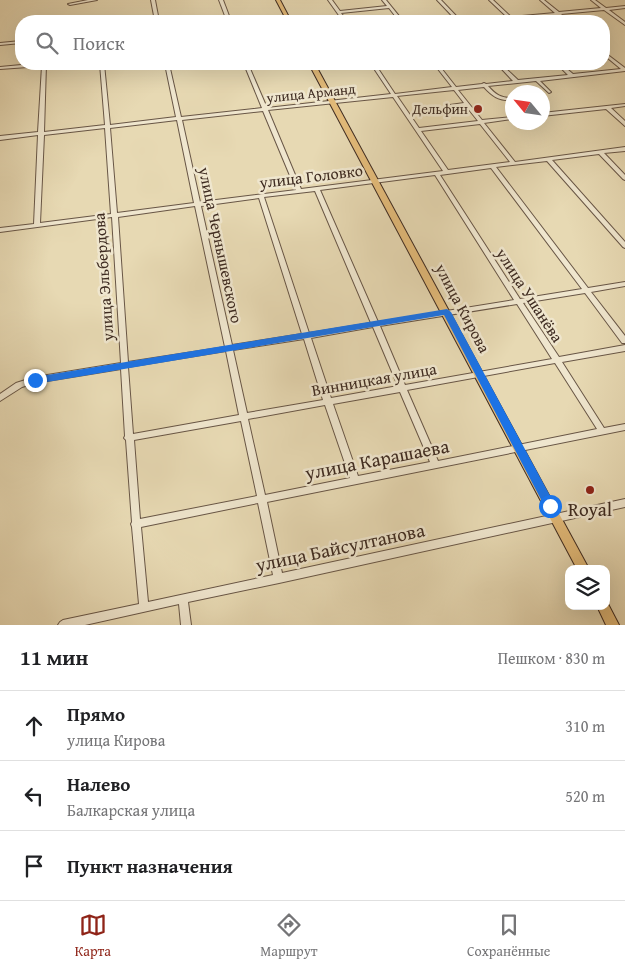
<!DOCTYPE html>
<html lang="ru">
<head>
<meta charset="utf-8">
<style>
  :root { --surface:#fff; --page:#f2f2f2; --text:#202124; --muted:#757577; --line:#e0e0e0; --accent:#8f2418 }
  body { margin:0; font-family:"Gentium Book Plus",serif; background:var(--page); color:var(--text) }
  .controls { position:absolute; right:15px; bottom:15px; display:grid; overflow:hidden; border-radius:10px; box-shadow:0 5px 20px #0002 }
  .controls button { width:45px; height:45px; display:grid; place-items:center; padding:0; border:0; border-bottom:1px solid var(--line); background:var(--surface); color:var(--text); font:25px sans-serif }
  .compass { position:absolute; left:505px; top:85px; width:45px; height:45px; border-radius:50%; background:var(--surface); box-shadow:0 5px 20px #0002; rotate:299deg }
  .stop { position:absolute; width:15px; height:15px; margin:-11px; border:4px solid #1a73e8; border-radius:50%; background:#fff }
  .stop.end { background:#1a73e8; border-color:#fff; box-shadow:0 1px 5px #0008 }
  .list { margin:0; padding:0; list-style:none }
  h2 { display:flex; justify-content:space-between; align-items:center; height:65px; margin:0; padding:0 20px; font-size:21px }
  h2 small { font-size:16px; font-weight:400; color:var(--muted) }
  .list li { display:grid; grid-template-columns:32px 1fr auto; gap:15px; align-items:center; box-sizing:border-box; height:70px; padding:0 20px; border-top:1px solid var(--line) }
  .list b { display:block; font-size:19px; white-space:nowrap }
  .list p { margin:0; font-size:16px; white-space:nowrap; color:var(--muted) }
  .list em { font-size:16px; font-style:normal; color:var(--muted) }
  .icon { flex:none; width:28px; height:28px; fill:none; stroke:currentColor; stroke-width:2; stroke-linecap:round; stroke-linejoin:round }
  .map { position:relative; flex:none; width:625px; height:625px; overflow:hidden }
  .search { position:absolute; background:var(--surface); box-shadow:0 5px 20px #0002; left:15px; right:15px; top:15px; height:55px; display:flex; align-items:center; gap:12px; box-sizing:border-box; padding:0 18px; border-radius:20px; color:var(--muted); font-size:19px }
  .sheet { height:275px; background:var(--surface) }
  nav { display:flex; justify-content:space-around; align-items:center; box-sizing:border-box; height:70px; border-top:1px solid var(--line); background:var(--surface); font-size:14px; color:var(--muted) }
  nav a { display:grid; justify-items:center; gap:2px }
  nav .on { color:var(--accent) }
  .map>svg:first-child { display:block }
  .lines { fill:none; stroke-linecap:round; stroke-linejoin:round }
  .minor-casing { stroke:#685646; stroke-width:2 }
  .major-casing { stroke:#3e2b21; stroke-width:2 }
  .minor { fill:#efe6ce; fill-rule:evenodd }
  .major { fill:#e4bc7a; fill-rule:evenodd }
  .route { fill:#1a73e8 }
  .poi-dot { fill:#8f2418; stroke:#efe6ce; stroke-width:2 }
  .labels { text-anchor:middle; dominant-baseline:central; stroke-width:5; stroke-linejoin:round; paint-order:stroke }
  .far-street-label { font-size:14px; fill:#3e2b21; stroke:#efe6ce }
  .far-poi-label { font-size:14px; fill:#3e2b21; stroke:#efe6ce; text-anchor:end }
  .street-label { font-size:16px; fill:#3e2b21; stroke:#efe6ce }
  .near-street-label { font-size:19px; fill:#3e2b21; stroke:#efe6ce }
  .near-poi-label { font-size:19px; fill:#3e2b21; stroke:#efe6ce }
</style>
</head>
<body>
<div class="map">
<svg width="625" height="625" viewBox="0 0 625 625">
  <rect width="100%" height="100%" fill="#e7d9b3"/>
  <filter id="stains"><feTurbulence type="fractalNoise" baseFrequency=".004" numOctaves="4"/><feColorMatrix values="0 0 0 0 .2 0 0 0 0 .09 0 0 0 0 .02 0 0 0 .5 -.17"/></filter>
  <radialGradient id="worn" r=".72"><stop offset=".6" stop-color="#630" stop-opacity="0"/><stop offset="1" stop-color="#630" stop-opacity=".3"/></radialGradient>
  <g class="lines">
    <!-- minor casing -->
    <g class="minor-casing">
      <g id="minor">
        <path d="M88 0H97L70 5 68 4Z"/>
        <path d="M151 0H155L159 21H155Z"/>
        <path d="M219 0H223L231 21H227Z"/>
        <path d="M328 0H332L340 11 387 6 382 0H386L403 21H399L389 8 341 13 347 21H343Z"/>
        <path d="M437 0H441L461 21H457Z"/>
        <path d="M489 0H493L511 17 555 13 540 0H544L559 12 601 8 591 0H595L606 8 625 6V8L609 10 625 22V25L604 10 561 14 569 21H565L557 15 513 19 511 20 509 19 478 21 480 20 507 17Z"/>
        <path d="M21 41V43L0 45V43Z"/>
        <path d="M604 52 625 68V71L540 81 551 92 549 93 536 81 488 86C496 95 501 98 512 98V100C499 101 492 96 484 87L458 90 482 120 512 117V119L484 123 515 162 625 147V151L604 153 625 175V180L623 179 599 154 552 160 625 242V248L623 247 547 161 496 167 588 288 625 282V286L591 292 625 336V343H622L585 293 523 303 559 357 625 345V351L562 362 604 428 625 424V430L267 502 282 573 625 499V507L279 583 188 602 191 625H181L179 604 85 625H58L60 622 63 620 139 604 132 527 131 524 132 522 126 440 124 438 125 436 121 369 35 383 22 387 0 401V394L16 383 35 377 121 363 112 217 0 232V228L34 224 38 135 0 140V136L38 132 42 66 0 69V67L32 64H46L44 132 105 125 100 64H104L110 125 176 117 165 64H169L181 117 262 108 244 64H248L267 108 391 94 371 64H375L395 94 452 87 434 64H438L456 87 482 84 484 83 486 84 513 81 497 64H501L518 80 568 75 557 64H561L573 74 621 69 604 55ZM454 90 464 103 450 105V107L466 106 478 121 419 128 397 96ZM393 97 443 171 301 189 268 110ZM263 111 296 190 200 202 182 120ZM177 120 194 203 117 213 110 128ZM480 124 510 162 448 170 421 131ZM105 128 111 214 40 223 44 135ZM491 168 582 289 520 299 440 175ZM435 175 514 300 378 322 320 190ZM315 191 371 323 309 333 264 197ZM259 198 302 334 232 345 201 206ZM195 206 225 347 128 362 118 217ZM517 304 552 359 405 385 380 326ZM373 327 398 386 331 398 311 338ZM304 339 323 400 247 413 233 350ZM226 351 239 415 133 434 128 367ZM555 363 597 429 438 461 407 390ZM400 392 430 462 358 476 333 404ZM325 405 350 478 265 495 248 419ZM241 421 257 496 140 519 134 440ZM258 503 273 575 148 602 141 527Z"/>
        <path d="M625 104V106L611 108 625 121V126L606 109 542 116V113Z"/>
      </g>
    </g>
    <!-- major casing -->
    <g class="major-casing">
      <g id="major">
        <path d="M276 0H280L291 21H287Z"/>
        <path d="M309 64H315L589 569H577Z"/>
        <path d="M606 601 607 602 619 625H606L597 606H606Z"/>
      </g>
    </g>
    <!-- minor -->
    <use href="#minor" class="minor"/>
    <!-- major -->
    <use href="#major" class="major"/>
  </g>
  <!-- route -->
  <path class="route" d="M447 309 451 312 554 503 555 506 554 509H546L444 315 35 384 30 380 35 377Z"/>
  <!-- markers -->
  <g class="poi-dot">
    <circle cx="478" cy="109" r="5"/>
    <circle cx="590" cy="490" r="5"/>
  </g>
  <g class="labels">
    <!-- far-street labels -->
    <g class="far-street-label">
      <text transform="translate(311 93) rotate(-6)">улица Арманд</text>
    </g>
    <!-- far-poi labels -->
    <g class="far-poi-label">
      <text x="468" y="109">Дельфин</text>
    </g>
    <!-- street labels -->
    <g class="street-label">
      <text transform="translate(311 176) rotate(-7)">улица Головко</text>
      <text transform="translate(221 245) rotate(78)">улица Чернышевского</text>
      <text transform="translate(103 277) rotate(-94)">улица Эльбердова</text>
      <text transform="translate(530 295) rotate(57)">улица Ушанёва</text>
      <text transform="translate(463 308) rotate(62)">улица Кирова</text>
      <text transform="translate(374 379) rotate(-10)">Винницкая улица</text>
    </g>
    <!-- near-street labels -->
    <g class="near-street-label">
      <text transform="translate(377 459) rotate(-11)">улица Карашаева</text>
      <text transform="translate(340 547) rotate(-12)">улица Байсултанова</text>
    </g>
    <!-- near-poi labels -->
    <g class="near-poi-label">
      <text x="590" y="509">Royal</text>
    </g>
  </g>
  <rect width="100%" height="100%" filter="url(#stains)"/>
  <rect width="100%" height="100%" fill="url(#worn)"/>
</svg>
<div class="controls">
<button><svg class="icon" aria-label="layers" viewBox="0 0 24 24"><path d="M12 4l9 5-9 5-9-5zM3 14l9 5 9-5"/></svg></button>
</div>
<svg class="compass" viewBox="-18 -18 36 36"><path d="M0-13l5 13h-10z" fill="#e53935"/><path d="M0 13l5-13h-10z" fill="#757577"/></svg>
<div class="stop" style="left:550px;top:506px"></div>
<div class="stop end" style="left:35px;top:380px"></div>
<div class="search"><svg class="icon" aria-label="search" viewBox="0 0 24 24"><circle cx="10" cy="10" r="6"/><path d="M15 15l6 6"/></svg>Поиск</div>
</div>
<section class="sheet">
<h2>11 мин<small>Пешком · 830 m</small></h2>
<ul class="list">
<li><svg class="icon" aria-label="ahead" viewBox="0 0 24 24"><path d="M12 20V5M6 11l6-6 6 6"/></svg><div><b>Прямо</b><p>улица Кирова</p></div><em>310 m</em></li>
<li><svg class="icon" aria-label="left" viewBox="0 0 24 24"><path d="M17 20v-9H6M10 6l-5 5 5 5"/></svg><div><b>Налево</b><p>Балкарская улица</p></div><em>520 m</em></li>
<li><svg class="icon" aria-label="arrive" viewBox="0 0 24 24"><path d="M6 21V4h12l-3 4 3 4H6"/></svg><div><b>Пункт назначения</b></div></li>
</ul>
</section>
<nav>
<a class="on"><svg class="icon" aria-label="map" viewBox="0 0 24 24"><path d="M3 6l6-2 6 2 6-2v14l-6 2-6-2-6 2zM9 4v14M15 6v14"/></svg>Карта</a>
<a><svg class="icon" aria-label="directions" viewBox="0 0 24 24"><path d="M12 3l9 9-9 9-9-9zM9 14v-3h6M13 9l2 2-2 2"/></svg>Маршрут</a>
<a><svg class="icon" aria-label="saved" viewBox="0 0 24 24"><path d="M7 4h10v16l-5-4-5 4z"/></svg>Сохранённые</a>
</nav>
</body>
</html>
